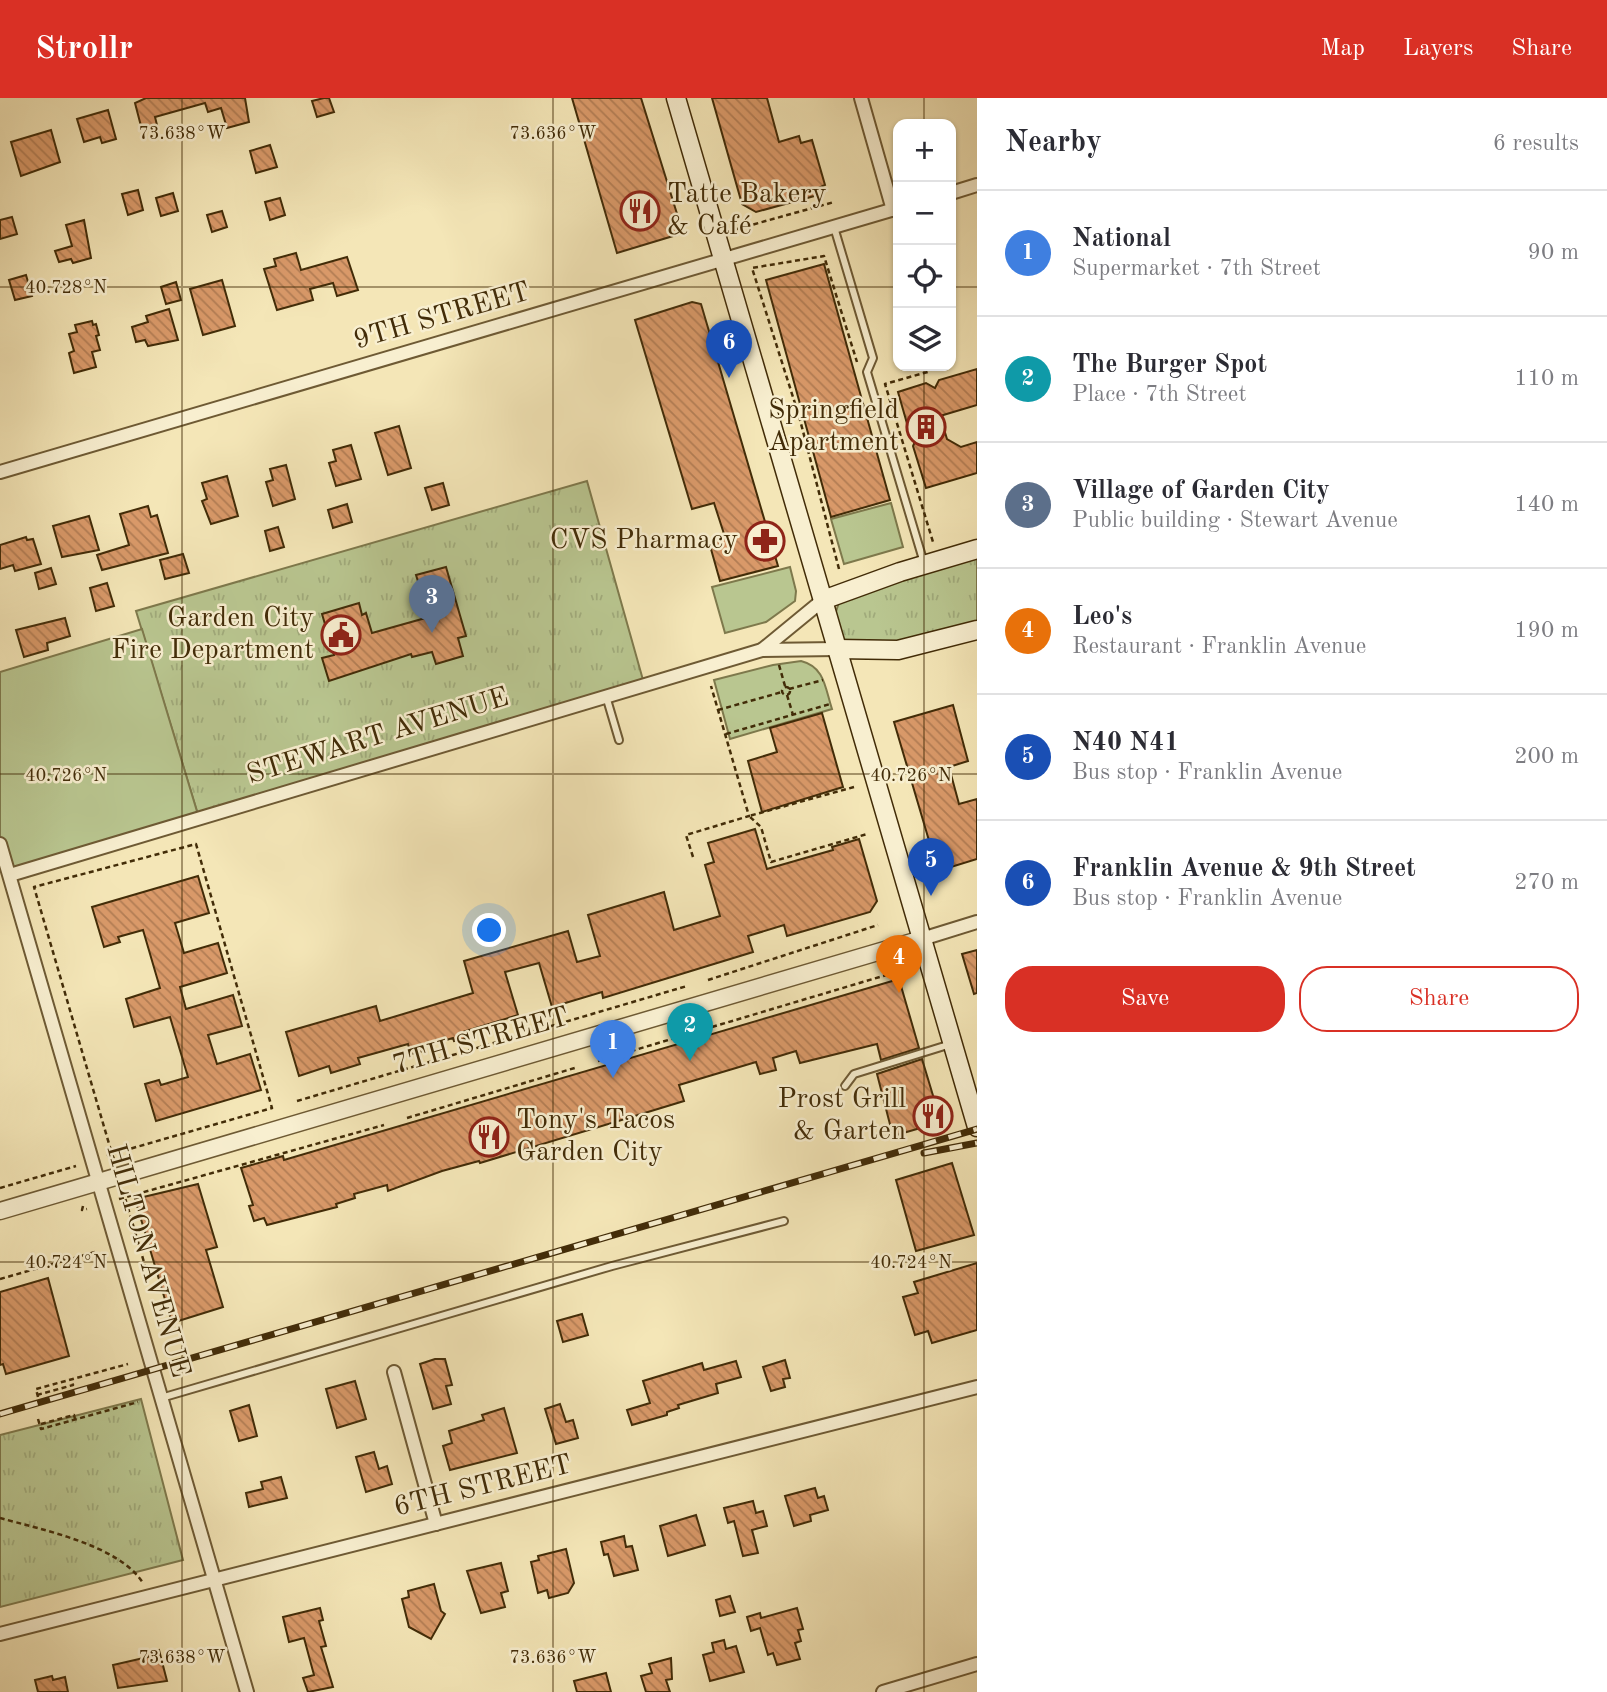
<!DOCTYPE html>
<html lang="en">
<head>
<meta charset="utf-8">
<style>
  :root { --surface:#fff; --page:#f7f7f7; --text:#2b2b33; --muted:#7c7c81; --line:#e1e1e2; --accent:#d93025 }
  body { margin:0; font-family:"Old Standard TT",serif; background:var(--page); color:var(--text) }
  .controls { position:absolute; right:21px; top:21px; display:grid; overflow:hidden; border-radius:14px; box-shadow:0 2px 5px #0004 }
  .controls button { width:63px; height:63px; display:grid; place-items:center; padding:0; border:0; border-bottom:2px solid var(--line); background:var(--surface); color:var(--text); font:35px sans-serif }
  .you { position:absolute; left:490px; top:833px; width:24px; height:24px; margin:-18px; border:5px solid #fff; border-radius:50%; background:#1a73e8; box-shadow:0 0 0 10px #1a73e833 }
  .badge { display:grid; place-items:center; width:46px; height:46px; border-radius:50%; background:var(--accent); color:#fff; font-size:23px; font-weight:700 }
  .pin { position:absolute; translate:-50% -58px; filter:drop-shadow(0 2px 4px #0008) }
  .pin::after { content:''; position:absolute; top:37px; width:24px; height:21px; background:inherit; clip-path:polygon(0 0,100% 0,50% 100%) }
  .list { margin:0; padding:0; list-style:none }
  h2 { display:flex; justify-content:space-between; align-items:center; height:91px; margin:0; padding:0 28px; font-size:30px }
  h2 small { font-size:23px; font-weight:400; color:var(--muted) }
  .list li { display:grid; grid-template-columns:46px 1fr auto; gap:21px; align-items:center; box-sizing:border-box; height:126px; padding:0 28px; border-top:2px solid var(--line) }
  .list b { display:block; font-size:26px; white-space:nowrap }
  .list p { margin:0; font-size:23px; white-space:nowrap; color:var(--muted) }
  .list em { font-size:23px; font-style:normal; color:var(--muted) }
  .actions { display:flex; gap:14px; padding:21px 28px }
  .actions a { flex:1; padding:16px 0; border:2px solid var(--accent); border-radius:28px; text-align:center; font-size:24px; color:var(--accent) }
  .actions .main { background:var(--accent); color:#fff }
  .icon { flex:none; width:38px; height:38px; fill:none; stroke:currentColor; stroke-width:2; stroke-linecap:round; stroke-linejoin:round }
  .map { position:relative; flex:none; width:977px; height:1594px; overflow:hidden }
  header { display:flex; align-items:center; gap:42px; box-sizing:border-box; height:98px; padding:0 35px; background:var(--accent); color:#fff }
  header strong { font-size:33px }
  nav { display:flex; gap:38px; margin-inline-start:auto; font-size:24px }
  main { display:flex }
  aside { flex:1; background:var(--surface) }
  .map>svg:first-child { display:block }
  .grass { fill:url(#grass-tufts); stroke:#7e794c; stroke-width:2 }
  .green { fill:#b9c690; stroke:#7e794c; stroke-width:2 }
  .building { fill:url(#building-back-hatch); stroke:#422c08; stroke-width:2 }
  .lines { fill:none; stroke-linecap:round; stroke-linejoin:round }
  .service-casing { stroke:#6e5a34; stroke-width:10 }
  .minor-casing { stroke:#6e5a34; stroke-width:16 }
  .tertiary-casing { stroke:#6e5a34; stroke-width:19 }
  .secondary-casing { stroke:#422c08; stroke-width:21 }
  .path { stroke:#422c08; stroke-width:2.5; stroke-dasharray:5 3.5; stroke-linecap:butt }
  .service { stroke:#f8efd0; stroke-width:6 }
  .minor { stroke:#f8efd0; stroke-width:12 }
  .tertiary { stroke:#f8efd0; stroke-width:16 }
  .secondary { stroke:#f8efd0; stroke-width:18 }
  .rail-casing { stroke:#422c08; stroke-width:7 }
  .rail { stroke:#f8efd0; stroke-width:4.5; stroke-dasharray:13; stroke-linecap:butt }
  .ticks { fill:none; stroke:#422c08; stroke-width:2; stroke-opacity:0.45 }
  .labels { text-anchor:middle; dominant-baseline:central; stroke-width:5; stroke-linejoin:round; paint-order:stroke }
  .poi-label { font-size:28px; fill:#422c08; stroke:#f8efd0; text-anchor:end }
  .street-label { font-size:28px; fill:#422c08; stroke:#f8efd0 }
  .ticks-label { font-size:18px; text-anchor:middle; fill:#422c08; stroke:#f8efd0; stroke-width:5; stroke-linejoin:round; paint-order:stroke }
</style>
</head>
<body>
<header>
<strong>Strollr</strong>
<nav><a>Map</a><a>Layers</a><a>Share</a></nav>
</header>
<main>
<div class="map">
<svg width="977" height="1594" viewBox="0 0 977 1594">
  <defs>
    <pattern id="grass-tufts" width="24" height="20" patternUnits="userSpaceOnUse" patternTransform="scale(1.75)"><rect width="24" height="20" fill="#b9c690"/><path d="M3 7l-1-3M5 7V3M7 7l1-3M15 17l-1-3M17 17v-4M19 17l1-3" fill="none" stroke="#a0aa7b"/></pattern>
    <pattern id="building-back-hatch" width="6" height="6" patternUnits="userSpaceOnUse" patternTransform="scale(1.75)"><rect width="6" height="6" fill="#d99969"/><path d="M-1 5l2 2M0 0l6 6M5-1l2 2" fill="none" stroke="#b27d54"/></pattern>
  </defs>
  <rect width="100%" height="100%" fill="#f4e6b7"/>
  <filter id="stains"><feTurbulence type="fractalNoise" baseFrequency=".00286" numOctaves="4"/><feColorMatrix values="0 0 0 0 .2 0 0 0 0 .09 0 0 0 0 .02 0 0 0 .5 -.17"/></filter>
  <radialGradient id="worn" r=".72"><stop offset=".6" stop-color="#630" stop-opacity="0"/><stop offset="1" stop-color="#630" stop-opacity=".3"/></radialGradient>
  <!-- grass -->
  <g class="grass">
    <path d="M587 383 645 589 199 720 136 513Z"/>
    <path d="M977 450V532L884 555 844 547 835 517 839 504Z"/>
    <path d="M141 1301 183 1462 0 1509V1337Z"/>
  </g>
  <!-- green -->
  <g class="green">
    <path d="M891 405 903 449 844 466 831 421Z"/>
    <path d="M790 469 796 493 795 503 766 524 725 535 712 489Z"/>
    <path d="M142 531 199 720 10 777 0 744V574Z"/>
    <path d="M801 563C825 569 825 590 832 611L730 641 714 582 773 567Z"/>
  </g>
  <!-- building -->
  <g class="building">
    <path d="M146 0H245L249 24 227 30 221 10 208 14 205 5 155 19 157 27 142 32 135 5Z"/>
    <path d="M324 0H329L334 14 317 19 312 3Z"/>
    <path d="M572 0H641L683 135 617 155Z"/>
    <path d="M712 0H767L779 44 799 38 801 45 812 42 825 87 816 91 818 97 756 114 742 106Z"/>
    <path d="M108 12 116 41 102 45 100 39 84 44 77 21Z"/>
    <path d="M51 32 60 64 21 78 11 44Z"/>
    <path d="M270 47 277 69 256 75 250 53Z"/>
    <path d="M138 92 143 112 128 117 122 96Z"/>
    <path d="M173 95 178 113 161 118 156 100Z"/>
    <path d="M280 100 285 117 270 122 265 104Z"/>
    <path d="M222 113 227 129 212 134 207 117Z"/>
    <path d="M12 119 17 136 0 141V122Z"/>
    <path d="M84 122 91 160 73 165 71 161 59 164 55 153 72 148 66 127Z"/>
    <path d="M296 155 301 172 347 159 358 192 337 198 333 185 310 191 313 202 277 212 264 171 276 168 274 161Z"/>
    <path d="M824 166 890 402 831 419 766 182Z"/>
    <path d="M26 177 32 198 15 202 9 182Z"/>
    <path d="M222 182 235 228 203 237 190 191Z"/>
    <path d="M176 184 181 202 166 206 161 189Z"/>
    <path d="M692 204 701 206 778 468 720 483 709 444 725 439 714 405 692 411 635 222Z"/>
    <path d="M169 211 178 242 148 248 145 242 136 244 132 229 148 224 146 218Z"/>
    <path d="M92 223 93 227 96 226 99 237 96 238 100 252 92 254 96 269 74 275 69 255 74 253 69 236 77 234 75 227Z"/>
    <path d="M977 271V307L940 318 947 341 961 349 977 344V375L926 390 913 348 917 339 910 336 898 294 926 285 935 290 939 282Z"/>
    <path d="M399 328 411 370 388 377 375 335Z"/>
    <path d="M351 347 361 381 336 388 329 365 336 363 333 352Z"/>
    <path d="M286 367 295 401 273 408 266 384 273 382 270 371Z"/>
    <path d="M227 378 238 418 211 426 202 403 207 401 202 385Z"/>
    <path d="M443 385 449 407 432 412 425 390Z"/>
    <path d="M347 406 352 424 333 430 328 412Z"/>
    <path d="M148 408 151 419 157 417 168 455 102 472 97 457 129 447 120 416Z"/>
    <path d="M89 418 99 452 62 459 53 428Z"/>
    <path d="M278 429 284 449 270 453 265 433Z"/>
    <path d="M26 439 27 442 33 441 41 466 15 473 13 467 0 471V447Z"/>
    <path d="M183 456 189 475 165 481 160 462Z"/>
    <path d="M446 469 466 538 458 540 463 558 436 566 432 554 412 559 411 556 329 583 322 560 334 557 322 516 359 505 362 517 366 515 372 535 429 519 416 477Z"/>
    <path d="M51 470 56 486 39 491 35 475Z"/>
    <path d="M107 485 114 508 96 513 90 490Z"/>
    <path d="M65 520 70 538 47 545 48 552 24 559 16 532Z"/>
    <path d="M953 607 968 663 949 669 959 706 977 701V761L938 773 894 624Z"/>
    <path d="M822 615 843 689 762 714 748 663 777 654 770 630Z"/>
    <path d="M755 731 767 771 833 752 832 749 859 741 877 803 870 814 787 838 784 827 748 838 753 854 603 900 602 894 552 909 539 865 505 874 518 917 463 934 465 941 454 943 453 940 422 949 423 953 411 956 408 946 358 960 360 966 331 975 329 968 299 978 286 934 376 908 380 923 473 895 464 863 568 833 577 864 600 858 588 817 664 794 674 832 720 818 705 767 714 764 708 745Z"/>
    <path d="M198 778 209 815 175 825 184 855 218 845 227 875 180 889 186 911 233 897 242 928 208 937 217 966 250 956 261 992 156 1023 145 986 159 982 161 987 188 979 170 919 134 929 126 901 160 890 143 832 118 839 120 844 104 849 92 809Z"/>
    <path d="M977 852V895L974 896 962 856Z"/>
    <path d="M899 881 919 950 881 962 877 946 800 965 796 953 773 960 776 972 760 976 756 964 679 987 684 1003 480 1065 479 1063 442 1073 388 1093 387 1087 354 1096 355 1100 336 1106 337 1109 267 1127 264 1120 254 1123 249 1108 253 1107 241 1070 283 1058 284 1062Z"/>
    <path d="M922 961 941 1024 893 1038 877 976Z"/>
    <path d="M952 1065 974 1137 916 1153 896 1082Z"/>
    <path d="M198 1086 217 1149 206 1152 223 1209 172 1225 135 1101Z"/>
    <path d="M977 1165V1232L932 1245 928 1233 915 1237 903 1199 918 1195 914 1184Z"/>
    <path d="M48 1180 69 1258 6 1276 3 1266 0 1267V1194Z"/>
    <path d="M582 1216 588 1237 563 1244 557 1223Z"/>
    <path d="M435 1261H445L452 1287 446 1288 451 1306 433 1311 420 1266Z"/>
    <path d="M785 1262 790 1280 783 1281 785 1289 771 1293 763 1269Z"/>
    <path d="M736 1263 741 1279 716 1286 718 1295 678 1307 679 1310 667 1314V1317L632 1327 627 1312 650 1305 643 1283 702 1265 704 1272Z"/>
    <path d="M355 1283 366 1321 337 1330 326 1291Z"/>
    <path d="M560 1306 566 1324 573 1322 578 1340 556 1346 545 1311Z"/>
    <path d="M249 1307 257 1338 239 1343 230 1313Z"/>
    <path d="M504 1310 517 1355 450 1372 443 1348 452 1345 449 1333 484 1322 482 1317Z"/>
    <path d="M374 1354 379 1371 387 1368 392 1386 366 1394 356 1359Z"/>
    <path d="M281 1379 287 1400 249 1409 246 1395 263 1391 261 1384Z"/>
    <path d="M815 1390 818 1400 824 1398 828 1412 810 1417 811 1423 794 1428 785 1398Z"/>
    <path d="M753 1403 756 1415 763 1413 767 1428 752 1432 758 1455 743 1458 734 1423 728 1425 724 1410Z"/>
    <path d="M696 1417 705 1447 668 1458 660 1428Z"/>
    <path d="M624 1438 626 1449 632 1448 638 1472 614 1478 608 1456 604 1457 601 1444Z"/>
    <path d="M566 1451 574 1485 568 1495 549 1500 547 1492 538 1495 531 1464 539 1462 538 1458Z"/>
    <path d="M501 1465 508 1493 501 1495 505 1509 481 1515 467 1473Z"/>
    <path d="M434 1486 441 1513 445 1516 431 1541 409 1529 402 1501 409 1499 408 1493Z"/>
    <path d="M730 1498 735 1514 720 1518 716 1502Z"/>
    <path d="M320 1510 323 1522 319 1523 326 1548 321 1549 333 1589 308 1594 303 1580 314 1577 304 1540 289 1544 283 1519Z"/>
    <path d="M797 1510 803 1531 798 1532 801 1543 795 1545 800 1561 777 1567 773 1555 768 1557 760 1530 751 1533 747 1519 760 1515 761 1520Z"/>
    <path d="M724 1542 726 1551 736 1548 744 1574 710 1583 703 1557 714 1554 712 1545Z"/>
    <path d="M159 1552 167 1583 118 1590 113 1567 148 1559 147 1555Z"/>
    <path d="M671 1560 672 1581 666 1582 670 1594H646L641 1578 652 1575 649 1566Z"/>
    <path d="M606 1575 611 1594H577L574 1583Z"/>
    <path d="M52 1578 53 1582 65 1579 68 1594H38L35 1582Z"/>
  </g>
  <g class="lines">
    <!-- service casing -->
    <g class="service-casing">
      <g id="service">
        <path d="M834 129 873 260 867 274 924 465"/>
        <path d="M606 598 619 642"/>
        <path d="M845 988 854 976 951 946"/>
        <path d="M161 1300 612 1168 784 1123"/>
      </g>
    </g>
    <!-- minor casing -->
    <g class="minor-casing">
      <g id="minor">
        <path d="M861 0 893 112"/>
        <path d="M951 95 977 87"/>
        <path d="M0 374 898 110"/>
        <path d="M762 552 823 502"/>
        <path d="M0 746 247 1594"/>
        <path d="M10 777 762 552 837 551"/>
        <path d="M922 841 977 824"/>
        <path d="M394 1274 436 1426"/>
        <path d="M0 1536 977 1289"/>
        <path d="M883 1594 977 1566"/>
      </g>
    </g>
    <!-- tertiary casing -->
    <g class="tertiary-casing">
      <path id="tertiary" d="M0 1113 922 841"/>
    </g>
    <!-- secondary casing -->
    <g class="secondary-casing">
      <g id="secondary">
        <path d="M676 0 977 1029"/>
        <path d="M823 502 900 474 977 451"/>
        <path d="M837 551 898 552 977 532"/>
      </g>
    </g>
    <!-- path -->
    <g class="path">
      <path d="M737 131 834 104"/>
      <path d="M931 268V273L885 286 933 444"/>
      <path d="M839 471 799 318 752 170 824 158 857 264"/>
      <path d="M779 567 785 588"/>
      <circle cx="786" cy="593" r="4"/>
      <path d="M789 591 823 582"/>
      <path d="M787 597 793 617"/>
      <path d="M718 612 782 594"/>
      <path d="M726 636 830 606"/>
      <path d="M854 689 749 718 761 729 771 764 867 736"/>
      <path d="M693 759 686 737 749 718 711 588"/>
      <path d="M708 882 878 827"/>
      <path d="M598 963 903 872"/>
      <path d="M297 1003 687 888"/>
      <path d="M407 1020 578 969"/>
      <path d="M107 1058 112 1056 272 1010 196 746 34 789 112 1056 114 1061"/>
      <path d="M0 1090 76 1068"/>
      <path d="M123 1093 146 1171"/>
      <path d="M119 1101 384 1027"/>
      <path d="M83 1108 82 1112 87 1111"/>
      <path d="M0 1181 95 1154"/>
      <path d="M37 1297 73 1287 72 1282"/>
      <path d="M38 1299 36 1291 128 1266"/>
      <path d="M38 1321 41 1331 138 1304"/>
      <path d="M41 1326 74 1317 75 1321"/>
      <path d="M0 1420C43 1432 119 1447 143 1485"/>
    </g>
    <!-- service -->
    <use href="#service" class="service"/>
    <!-- minor -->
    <use href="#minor" class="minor"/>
    <!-- tertiary -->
    <use href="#tertiary" class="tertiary"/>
    <!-- secondary -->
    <use href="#secondary" class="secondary"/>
    <!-- rail casing -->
    <g class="rail-casing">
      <g id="rail">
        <path d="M924 1055 977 1045"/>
        <path d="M0 1316 977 1031"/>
      </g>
    </g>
    <!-- rail -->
    <use href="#rail" class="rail"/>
  </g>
  <!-- ticks -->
  <path class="ticks" d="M182 0V1594M553 0V1594M924 0V26M0 189H898M951 189H977M924 268V1594M0 676H977M0 1164H977"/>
  <!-- icons -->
  <defs>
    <g id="restaurant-ring" transform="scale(2.0125)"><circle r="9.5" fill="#f8efd0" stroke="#8f2418" stroke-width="1.5"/><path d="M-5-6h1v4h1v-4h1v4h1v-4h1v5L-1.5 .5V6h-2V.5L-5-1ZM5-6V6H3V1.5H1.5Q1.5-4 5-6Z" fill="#8f2418"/></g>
    <g id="building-ring" transform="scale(2.0125)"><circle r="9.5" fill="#f8efd0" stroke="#8f2418" stroke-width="1.5"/><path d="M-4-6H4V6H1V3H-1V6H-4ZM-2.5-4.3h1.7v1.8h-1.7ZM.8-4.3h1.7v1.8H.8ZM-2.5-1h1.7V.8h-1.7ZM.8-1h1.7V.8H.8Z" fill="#8f2418"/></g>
    <g id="pharmacy-ring" transform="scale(2.0125)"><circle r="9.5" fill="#f8efd0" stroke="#8f2418" stroke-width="1.5"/><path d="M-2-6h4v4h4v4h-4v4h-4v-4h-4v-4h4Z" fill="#8f2418"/></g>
    <g id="civic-ring" transform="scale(2.0125)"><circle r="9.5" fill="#f8efd0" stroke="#8f2418" stroke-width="1.5"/><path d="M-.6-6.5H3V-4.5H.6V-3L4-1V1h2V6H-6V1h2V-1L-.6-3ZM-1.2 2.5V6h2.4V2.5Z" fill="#8f2418"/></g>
  </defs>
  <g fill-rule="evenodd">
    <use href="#restaurant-ring" x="640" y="113"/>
    <use href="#building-ring" x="926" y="329"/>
    <use href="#pharmacy-ring" x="765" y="443"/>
    <use href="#civic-ring" x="341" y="537"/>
    <use href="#restaurant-ring" x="933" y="1018"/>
    <use href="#restaurant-ring" x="489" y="1039"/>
  </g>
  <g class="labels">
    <!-- poi labels -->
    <g class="poi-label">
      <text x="667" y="97" text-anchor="start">Tatte Bakery<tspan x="667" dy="32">&amp; Café</tspan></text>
      <text x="899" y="313">Springfield<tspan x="899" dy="32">Apartment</tspan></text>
      <text x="738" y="443">CVS Pharmacy</text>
      <text x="314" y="521">Garden City<tspan x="314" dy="32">Fire Department</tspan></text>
      <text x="906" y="1002">Prost Grill<tspan x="906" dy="32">&amp; Garten</tspan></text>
      <text x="516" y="1023" text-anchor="start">Tony's Tacos<tspan x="516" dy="32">Garden City</tspan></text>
    </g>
    <!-- street labels -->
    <g class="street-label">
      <text transform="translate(442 219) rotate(-16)">9TH STREET</text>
      <text transform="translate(378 639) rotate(-17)">STEWART AVENUE</text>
      <text transform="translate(481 944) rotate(-16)">7TH STREET</text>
      <text transform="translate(147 1163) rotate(74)">HILTON AVENUE</text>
      <text transform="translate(483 1389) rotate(-14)">6TH STREET</text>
    </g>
  </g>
  <g class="ticks-label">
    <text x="182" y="41">73.638°W</text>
    <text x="553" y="41">73.636°W</text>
    <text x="66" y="195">40.728°N</text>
    <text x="66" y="683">40.726°N</text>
    <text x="911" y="683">40.726°N</text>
    <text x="66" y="1170">40.724°N</text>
    <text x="911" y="1170">40.724°N</text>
    <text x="182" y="1565">73.638°W</text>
    <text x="553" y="1565">73.636°W</text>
  </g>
  <rect width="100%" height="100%" filter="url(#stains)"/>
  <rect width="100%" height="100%" fill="url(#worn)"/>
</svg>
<div class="controls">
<button>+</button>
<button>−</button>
<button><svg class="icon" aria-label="locate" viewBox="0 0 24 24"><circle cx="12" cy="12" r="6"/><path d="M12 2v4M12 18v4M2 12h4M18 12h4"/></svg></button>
<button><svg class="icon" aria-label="layers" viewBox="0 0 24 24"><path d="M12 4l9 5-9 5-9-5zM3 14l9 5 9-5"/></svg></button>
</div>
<div class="you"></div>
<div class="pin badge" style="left:613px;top:980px;background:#3f7fe0">1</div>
<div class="pin badge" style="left:690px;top:963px;background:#0f9aa8">2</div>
<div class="pin badge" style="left:432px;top:535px;background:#5c6f8a">3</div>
<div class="pin badge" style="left:899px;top:895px;background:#e8710a">4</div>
<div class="pin badge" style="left:931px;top:798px;background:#1a4fb4">5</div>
<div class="pin badge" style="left:729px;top:280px;background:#1a4fb4">6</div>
</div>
<aside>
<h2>Nearby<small>6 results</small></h2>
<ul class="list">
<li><span class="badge" style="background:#3f7fe0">1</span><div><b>National</b><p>Supermarket · 7th Street</p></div><em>90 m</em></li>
<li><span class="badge" style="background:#0f9aa8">2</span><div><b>The Burger Spot</b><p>Place · 7th Street</p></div><em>110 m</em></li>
<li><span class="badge" style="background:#5c6f8a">3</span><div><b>Village of Garden City</b><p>Public building · Stewart Avenue</p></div><em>140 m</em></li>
<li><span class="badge" style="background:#e8710a">4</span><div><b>Leo's</b><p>Restaurant · Franklin Avenue</p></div><em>190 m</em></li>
<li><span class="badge" style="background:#1a4fb4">5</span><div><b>N40 N41</b><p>Bus stop · Franklin Avenue</p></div><em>200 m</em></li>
<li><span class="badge" style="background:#1a4fb4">6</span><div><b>Franklin Avenue &amp; 9th Street</b><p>Bus stop · Franklin Avenue</p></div><em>270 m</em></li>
</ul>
<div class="actions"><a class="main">Save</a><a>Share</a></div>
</aside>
</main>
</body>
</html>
